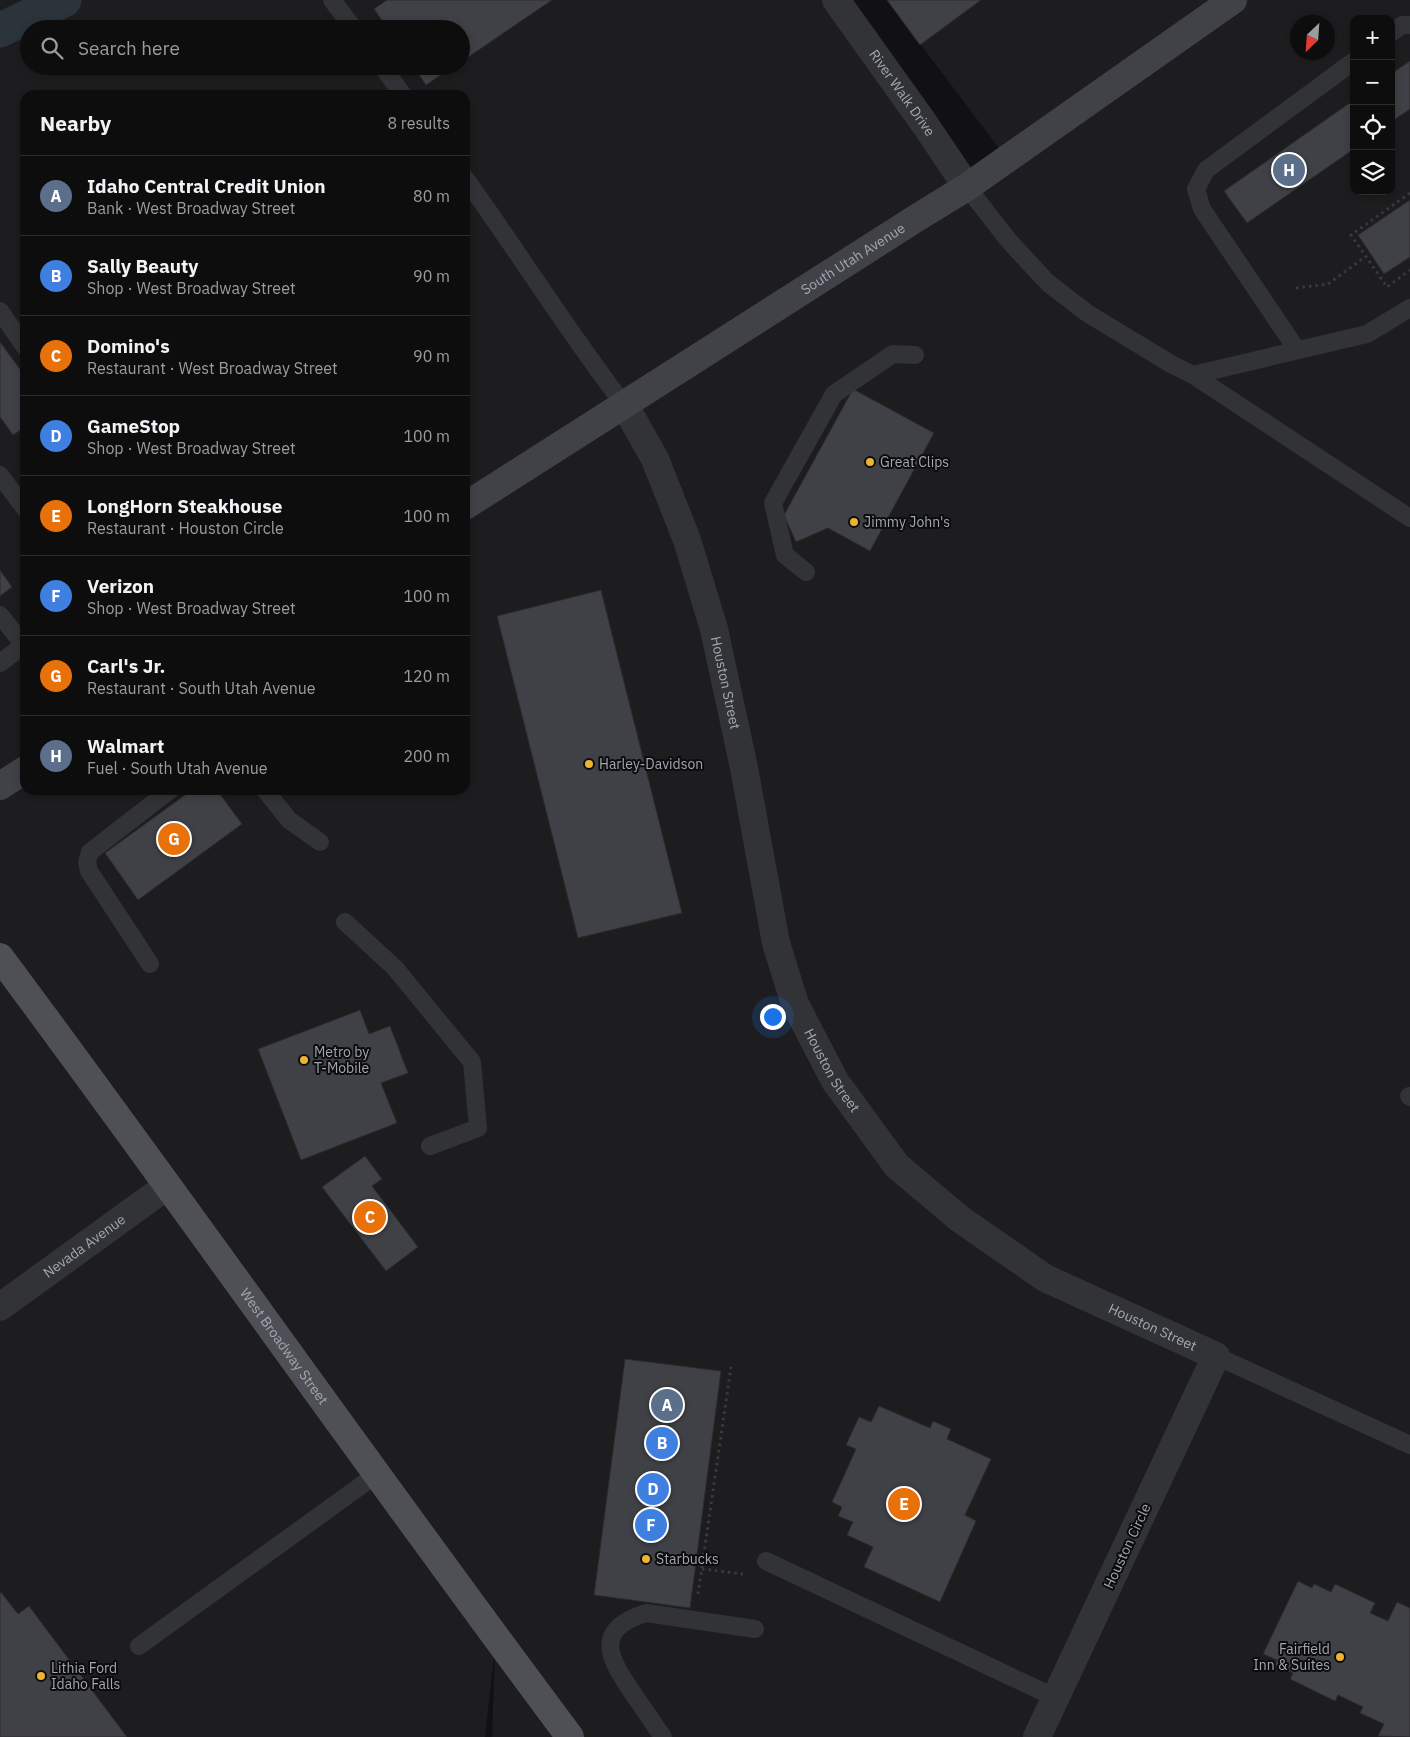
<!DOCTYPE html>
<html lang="en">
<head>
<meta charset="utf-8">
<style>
  :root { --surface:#0d0d0e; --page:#161617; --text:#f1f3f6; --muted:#9a9c9e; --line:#2d2d2e; --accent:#1a73e8 }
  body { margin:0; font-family:"IBM Plex Sans",sans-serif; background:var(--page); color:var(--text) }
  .controls { position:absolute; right:15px; top:15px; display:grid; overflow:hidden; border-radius:10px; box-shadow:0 2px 8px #0003 }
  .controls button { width:45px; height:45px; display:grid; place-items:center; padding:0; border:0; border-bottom:1px solid var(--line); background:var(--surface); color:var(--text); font:25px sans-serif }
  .compass { position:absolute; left:1290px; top:15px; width:45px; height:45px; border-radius:50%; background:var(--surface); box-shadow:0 2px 8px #0003; rotate:205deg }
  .you { position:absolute; left:772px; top:1016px; width:18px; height:18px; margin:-12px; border:4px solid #fff; border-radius:50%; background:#1a73e8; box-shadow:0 0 0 8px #1a73e833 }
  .badge { display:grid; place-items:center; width:32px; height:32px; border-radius:50%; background:var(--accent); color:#fff; font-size:16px; font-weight:700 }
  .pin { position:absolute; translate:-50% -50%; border:2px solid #fff; box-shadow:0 1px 5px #0006 }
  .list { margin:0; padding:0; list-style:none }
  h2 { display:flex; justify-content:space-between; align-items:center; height:65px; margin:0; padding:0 20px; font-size:21px }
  h2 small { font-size:16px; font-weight:400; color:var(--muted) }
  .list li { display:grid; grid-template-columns:32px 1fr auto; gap:15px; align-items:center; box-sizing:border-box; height:80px; padding:0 20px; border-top:1px solid var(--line) }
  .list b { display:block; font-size:19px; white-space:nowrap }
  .list p { margin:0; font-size:16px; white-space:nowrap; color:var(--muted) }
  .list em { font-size:16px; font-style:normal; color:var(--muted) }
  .icon { flex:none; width:28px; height:28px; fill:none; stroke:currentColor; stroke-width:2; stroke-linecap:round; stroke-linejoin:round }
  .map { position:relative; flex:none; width:1410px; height:1737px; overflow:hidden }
  .search { position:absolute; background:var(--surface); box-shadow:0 2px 8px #0003; left:20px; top:20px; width:450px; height:55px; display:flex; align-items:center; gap:12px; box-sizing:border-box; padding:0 18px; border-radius:28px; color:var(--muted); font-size:19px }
  .panel { position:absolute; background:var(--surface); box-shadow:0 2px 8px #0003; left:20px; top:90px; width:450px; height:705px; border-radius:15px }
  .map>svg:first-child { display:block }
  .built { fill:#1d1d1f; fill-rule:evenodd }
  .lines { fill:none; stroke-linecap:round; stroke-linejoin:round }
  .canal { stroke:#2b333b; stroke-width:35 }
  .building { fill:#404146; stroke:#2b2b2f }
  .path { stroke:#383a3e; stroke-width:3; stroke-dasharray:2.5 4; stroke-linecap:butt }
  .service { stroke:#323337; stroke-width:18 }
  .minor { stroke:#323337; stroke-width:28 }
  .secondary { stroke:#404247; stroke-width:28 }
  .primary { stroke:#4e5056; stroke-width:28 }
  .poi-dot { fill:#ecb430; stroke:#0c0c0d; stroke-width:2 }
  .labels { text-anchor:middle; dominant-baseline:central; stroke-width:4; stroke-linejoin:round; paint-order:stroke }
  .street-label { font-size:14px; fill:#a3a7b3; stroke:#0c0c0d }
  .poi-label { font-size:14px; fill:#a3a7b3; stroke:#0c0c0d; text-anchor:start }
</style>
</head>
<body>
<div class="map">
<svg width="1410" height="1737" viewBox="0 0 1410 1737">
  <rect width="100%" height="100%" fill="#111113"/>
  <!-- built -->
  <path class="built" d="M0 0H830L967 187 1007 159 887 0H1410V1737H492L495 1648 485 1737H0ZM1354 19H1391V191H1354ZM1298 22H1328V52H1298ZM29 29H461V66H29ZM25 95H465V790H25Z"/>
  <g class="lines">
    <!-- canal -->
    <path class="canal" d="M0 30 64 0"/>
  </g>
  <!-- building -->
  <g class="building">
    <path d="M387 0H552L461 62V29H388L374 9Z"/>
    <path d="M887 0H981L920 45Z"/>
    <path d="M1410 61V109L1391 122V74Z"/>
    <path d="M413 66H454L426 85Z"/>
    <path d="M1354 100V149L1247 223 1224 191Z"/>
    <path d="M1410 200V257L1384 274 1358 235Z"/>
    <path d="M0 342 25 376V427L13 435 0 417Z"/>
    <path d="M853 389 934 433 870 551 828 528 796 542 784 515Z"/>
    <path d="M0 570 12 587 0 596Z"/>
    <path d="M601 590 682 913 578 938 497 616Z"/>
    <path d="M192 790H217L242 824 138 900 105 853Z"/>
    <path d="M360 1010 369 1034 390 1026 408 1073 381 1083 397 1123 301 1160 258 1049Z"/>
    <path d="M365 1156 382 1179 372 1186 418 1247 386 1271 322 1187Z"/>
    <path d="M625 1359 721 1371 690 1608 594 1595Z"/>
    <path d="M879 1406 930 1428 933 1421 951 1429 947 1439 991 1459 965 1515 976 1521 940 1602 864 1567 873 1547 847 1535 853 1522 838 1516 842 1507 832 1502 856 1449 846 1445 859 1417 871 1422Z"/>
    <path d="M1298 1581 1312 1588 1314 1584 1331 1592 1335 1584 1375 1603 1370 1613 1388 1621 1397 1602 1410 1608V1737L1378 1736 1384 1724 1360 1713 1363 1707 1338 1695 1335 1701 1290 1679 1293 1673 1275 1665 1277 1660 1263 1654Z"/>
    <path d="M0 1591 18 1614 29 1606 127 1737H0Z"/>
  </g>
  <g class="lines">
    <!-- path -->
    <g class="path">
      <path d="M1410 193 1351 235 1387 287 1410 270"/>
      <path d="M1296 288 1328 284 1365 257"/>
      <path d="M702 1569 743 1574"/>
      <path d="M698 1594 731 1367"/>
    </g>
    <!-- service -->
    <g class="service">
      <path d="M332 0 354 29"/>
      <path d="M1391 33 1402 25H1410"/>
      <path d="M382 66 403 95"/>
      <path d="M465 178C519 253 568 332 625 406"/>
      <path d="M967 187 1009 241 1048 283 1087 313 1171 364 1193 375 1410 518"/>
      <path d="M0 311 25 347"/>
      <path d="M1297 350 1202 209 1196 189 1206 170 1354 61"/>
      <path d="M1193 375 1367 334 1410 308"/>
      <path d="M0 475 25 509"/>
      <path d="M806 572 785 555 773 503 834 394 893 354 915 355"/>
      <path d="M0 615 24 645"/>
      <path d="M0 663 25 644"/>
      <path d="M265 790 289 820 320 842"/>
      <path d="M345 922 395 968 472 1062 478 1128 430 1146"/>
      <path d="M150 964 89 871 87 862 90 852 170 790"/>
      <path d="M1409 1096 1410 1097"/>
      <path d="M1216 1356 1410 1445"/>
      <path d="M766 1561 1056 1698"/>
      <path d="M139 1646 377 1474"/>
      <path d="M663 1737C653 1723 644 1709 634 1695 610 1660 591 1630 646 1613L755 1629"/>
    </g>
    <!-- minor -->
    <g class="minor">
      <path id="s1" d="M836 0 926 126 967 187"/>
      <path id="s2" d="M625 406 655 459 687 540 714 629 744 768 776 943 795 1004 835 1081 897 1166 960 1219 1045 1278 1216 1356 1037 1737"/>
      <path id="s3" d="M0 1307 167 1186"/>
    </g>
    <!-- secondary -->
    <g class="secondary">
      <path id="s4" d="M465 506 915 219 967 187 1233 0"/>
      <path d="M0 786 25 770"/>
    </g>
    <!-- primary -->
    <path class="primary" id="s5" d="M0 957C192 1215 377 1479 570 1737"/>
  </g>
  <!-- markers -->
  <g class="poi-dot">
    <circle cx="870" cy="462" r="5"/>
    <circle cx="854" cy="522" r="5"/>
    <circle cx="589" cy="764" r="5"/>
    <circle cx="304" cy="1060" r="5"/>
    <circle cx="646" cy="1559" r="5"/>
    <circle cx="1340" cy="1657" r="5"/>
    <circle cx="41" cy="1676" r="5"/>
  </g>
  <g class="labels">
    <!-- street labels -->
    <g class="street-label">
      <text stroke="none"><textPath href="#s1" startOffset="114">River Walk Drive</textPath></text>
      <text stroke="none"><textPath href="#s4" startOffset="460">South Utah Avenue</textPath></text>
      <text stroke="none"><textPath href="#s2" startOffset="296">Houston Street</textPath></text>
      <text stroke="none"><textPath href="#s2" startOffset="701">Houston Street</textPath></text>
      <text stroke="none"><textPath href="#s3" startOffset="104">Nevada Avenue</textPath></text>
      <text stroke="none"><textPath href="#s2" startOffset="1121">Houston Street</textPath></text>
      <text stroke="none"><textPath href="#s5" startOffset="482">West Broadway Street</textPath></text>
      <text transform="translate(1127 1546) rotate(-65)">Houston Circle</text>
    </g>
    <!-- poi labels -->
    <g class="poi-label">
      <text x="880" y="462">Great Clips</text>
      <text x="864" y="522">Jimmy John's</text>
      <text x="599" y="764">Harley-Davidson</text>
      <text x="314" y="1052">Metro by<tspan x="314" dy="16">T-Mobile</tspan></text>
      <text x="656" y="1559">Starbucks</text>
      <text x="1330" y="1649" text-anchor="end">Fairfield<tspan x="1330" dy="16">Inn &amp; Suites</tspan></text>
      <text x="51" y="1668">Lithia Ford<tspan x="51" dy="16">Idaho Falls</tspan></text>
    </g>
  </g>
</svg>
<div class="controls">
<button>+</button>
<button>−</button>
<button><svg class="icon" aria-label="locate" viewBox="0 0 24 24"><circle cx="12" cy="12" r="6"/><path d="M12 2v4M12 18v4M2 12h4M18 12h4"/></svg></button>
<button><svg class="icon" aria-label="layers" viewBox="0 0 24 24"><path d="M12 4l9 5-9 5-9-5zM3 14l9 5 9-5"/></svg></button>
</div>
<svg class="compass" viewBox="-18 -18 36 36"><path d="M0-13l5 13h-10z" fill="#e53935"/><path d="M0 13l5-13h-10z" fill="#9a9c9e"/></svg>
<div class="you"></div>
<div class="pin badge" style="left:667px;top:1405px;background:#5c6f8a">A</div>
<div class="pin badge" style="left:662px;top:1443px;background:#3f7fe0">B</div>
<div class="pin badge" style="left:370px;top:1217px;background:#e8710a">C</div>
<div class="pin badge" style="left:653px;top:1489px;background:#3f7fe0">D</div>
<div class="pin badge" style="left:904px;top:1504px;background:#e8710a">E</div>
<div class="pin badge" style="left:651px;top:1525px;background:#3f7fe0">F</div>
<div class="pin badge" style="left:174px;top:839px;background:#e8710a">G</div>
<div class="pin badge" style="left:1289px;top:170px;background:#5c6f8a">H</div>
<div class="search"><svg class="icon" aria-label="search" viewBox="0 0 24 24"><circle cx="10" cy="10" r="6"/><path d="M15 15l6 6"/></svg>Search here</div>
<section class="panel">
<h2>Nearby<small>8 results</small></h2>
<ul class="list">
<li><span class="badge" style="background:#5c6f8a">A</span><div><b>Idaho Central Credit Union</b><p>Bank · West Broadway Street</p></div><em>80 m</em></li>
<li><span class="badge" style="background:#3f7fe0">B</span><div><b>Sally Beauty</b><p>Shop · West Broadway Street</p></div><em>90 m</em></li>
<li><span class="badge" style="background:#e8710a">C</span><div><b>Domino's</b><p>Restaurant · West Broadway Street</p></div><em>90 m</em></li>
<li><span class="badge" style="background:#3f7fe0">D</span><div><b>GameStop</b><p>Shop · West Broadway Street</p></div><em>100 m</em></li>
<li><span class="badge" style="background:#e8710a">E</span><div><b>LongHorn Steakhouse</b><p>Restaurant · Houston Circle</p></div><em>100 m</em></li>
<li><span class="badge" style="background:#3f7fe0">F</span><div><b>Verizon</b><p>Shop · West Broadway Street</p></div><em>100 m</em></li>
<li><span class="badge" style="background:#e8710a">G</span><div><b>Carl's Jr.</b><p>Restaurant · South Utah Avenue</p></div><em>120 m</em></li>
<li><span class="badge" style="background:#5c6f8a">H</span><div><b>Walmart</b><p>Fuel · South Utah Avenue</p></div><em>200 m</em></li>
</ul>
</section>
</div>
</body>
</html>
